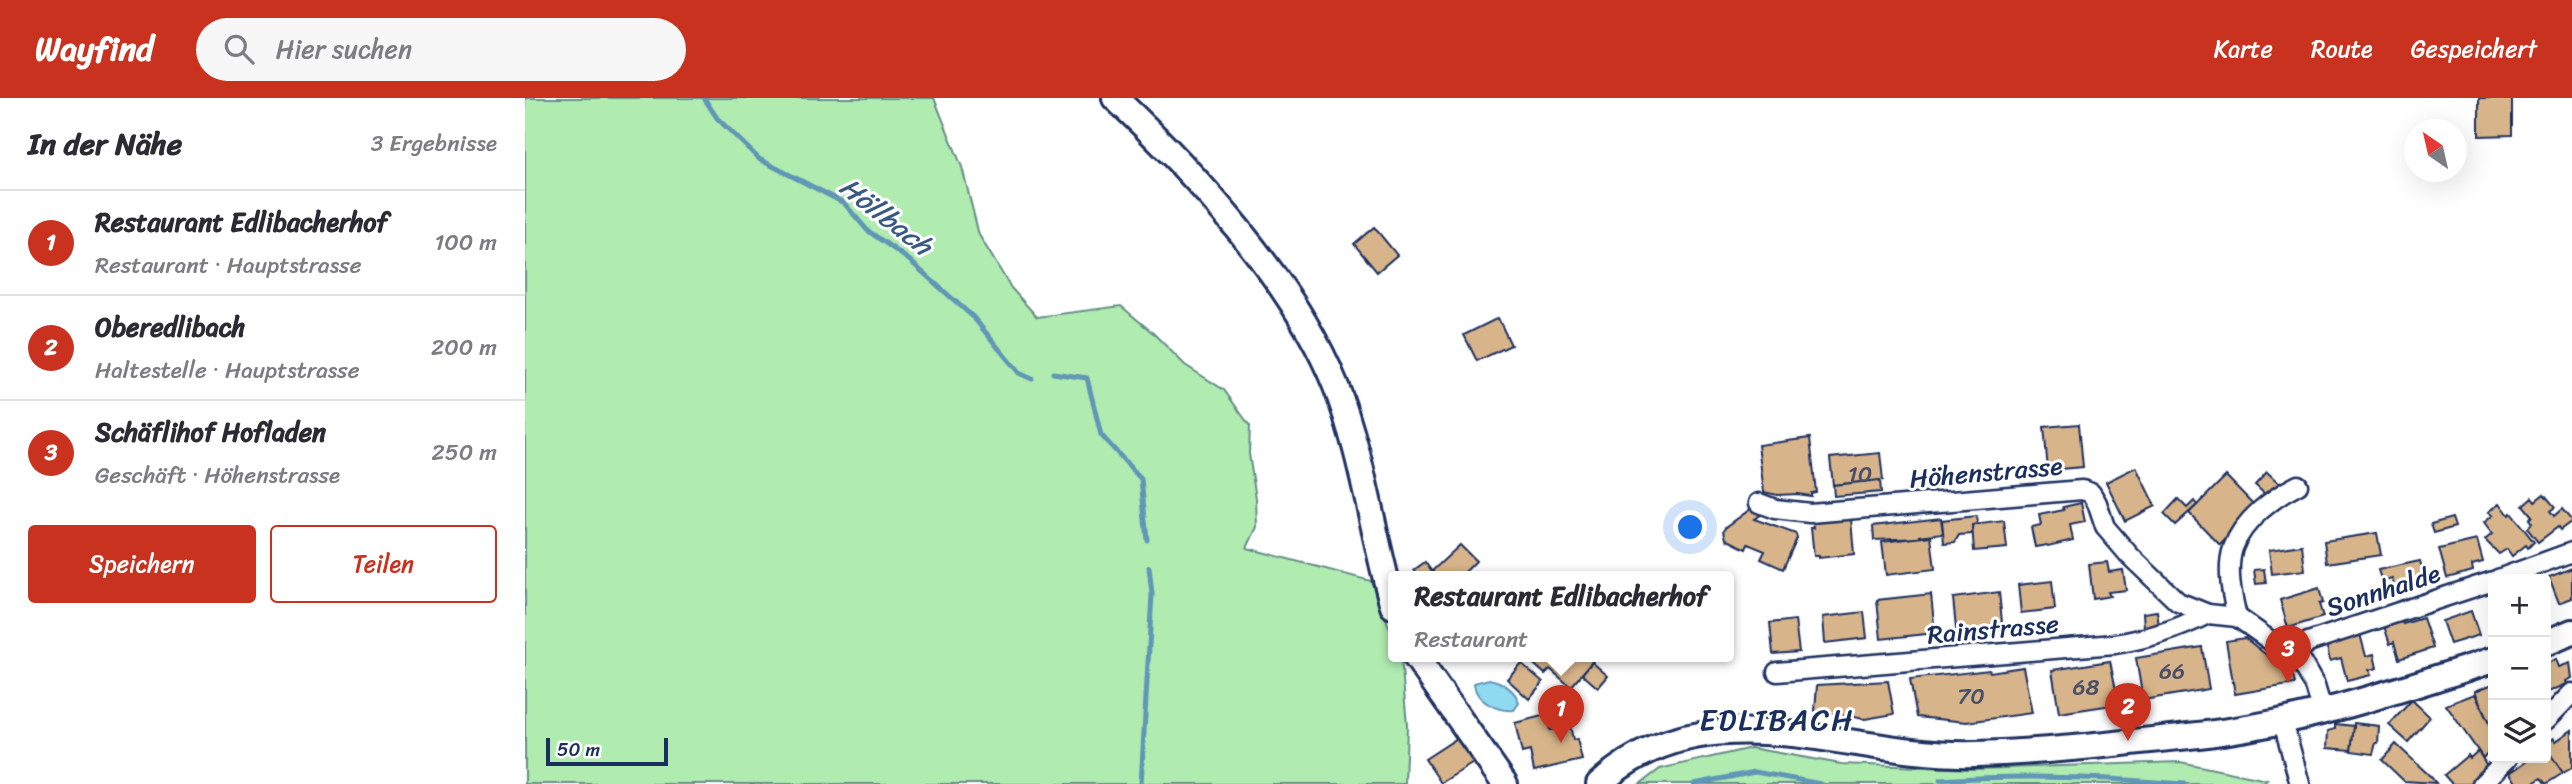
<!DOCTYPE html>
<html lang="de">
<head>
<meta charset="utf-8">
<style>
  :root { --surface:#fff; --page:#f7f7f7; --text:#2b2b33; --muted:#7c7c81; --line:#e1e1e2; --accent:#c8321e }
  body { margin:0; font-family:Sriracha,sans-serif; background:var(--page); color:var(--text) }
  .controls { position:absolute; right:21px; bottom:21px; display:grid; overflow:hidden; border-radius:7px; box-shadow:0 7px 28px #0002 }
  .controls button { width:63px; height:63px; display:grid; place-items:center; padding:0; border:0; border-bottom:2px solid var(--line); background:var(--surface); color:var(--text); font:35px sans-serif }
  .compass { position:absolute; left:1879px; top:21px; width:63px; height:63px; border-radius:50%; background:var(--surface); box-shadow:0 7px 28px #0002; rotate:326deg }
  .scale { position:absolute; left:21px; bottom:18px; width:122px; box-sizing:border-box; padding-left:7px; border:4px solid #1b2f5e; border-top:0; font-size:19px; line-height:24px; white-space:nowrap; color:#1b2f5e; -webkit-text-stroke:5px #fff; paint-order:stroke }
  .you { position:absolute; left:1166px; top:430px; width:24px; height:24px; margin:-18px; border:5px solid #fff; border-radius:50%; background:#1a73e8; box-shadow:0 0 0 10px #1a73e833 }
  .badge { display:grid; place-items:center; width:46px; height:46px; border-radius:50%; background:var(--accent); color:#fff; font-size:23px; font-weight:700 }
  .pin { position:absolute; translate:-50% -58px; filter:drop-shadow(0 2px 4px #0008) }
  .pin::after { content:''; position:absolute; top:37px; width:24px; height:21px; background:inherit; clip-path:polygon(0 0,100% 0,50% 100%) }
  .popup { position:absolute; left:863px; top:473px; width:346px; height:91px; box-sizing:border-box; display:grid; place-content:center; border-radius:7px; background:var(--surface); filter:drop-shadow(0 2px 5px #0005); font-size:23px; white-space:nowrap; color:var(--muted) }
  .popup b { font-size:26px; color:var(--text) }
  .popup::after { content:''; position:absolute; left:50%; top:100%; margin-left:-14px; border:14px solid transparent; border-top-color:var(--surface) }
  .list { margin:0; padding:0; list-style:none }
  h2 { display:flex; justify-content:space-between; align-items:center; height:91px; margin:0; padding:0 28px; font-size:30px }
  h2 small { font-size:23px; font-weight:400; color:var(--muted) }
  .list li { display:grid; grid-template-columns:46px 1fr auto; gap:21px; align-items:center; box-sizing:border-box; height:105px; padding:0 28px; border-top:2px solid var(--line) }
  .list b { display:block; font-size:26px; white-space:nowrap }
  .list p { margin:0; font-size:23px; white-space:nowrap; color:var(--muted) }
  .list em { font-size:23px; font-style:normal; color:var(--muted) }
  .actions { display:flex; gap:14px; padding:21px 28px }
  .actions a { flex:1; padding:16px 0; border:2px solid var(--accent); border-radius:7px; text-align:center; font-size:24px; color:var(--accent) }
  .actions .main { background:var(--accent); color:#fff }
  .icon { flex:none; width:38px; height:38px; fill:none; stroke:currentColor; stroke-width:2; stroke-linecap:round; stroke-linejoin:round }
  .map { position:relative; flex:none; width:2047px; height:686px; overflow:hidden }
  header { display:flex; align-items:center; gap:42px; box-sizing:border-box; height:98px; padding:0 35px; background:var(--accent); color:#fff }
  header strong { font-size:33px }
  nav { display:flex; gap:38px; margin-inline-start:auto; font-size:24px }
  .search { width:490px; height:63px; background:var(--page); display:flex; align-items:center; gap:18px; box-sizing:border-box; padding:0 24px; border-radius:38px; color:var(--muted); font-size:26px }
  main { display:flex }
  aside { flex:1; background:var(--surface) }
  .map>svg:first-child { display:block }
  .green { fill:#b0ebb0; stroke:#668d87; stroke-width:2 }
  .water { fill:#8fdaf0; stroke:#6196b6; stroke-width:2 }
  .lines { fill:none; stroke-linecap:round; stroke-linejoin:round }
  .stream { stroke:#6196b6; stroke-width:5 }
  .building { fill:#d8b48a; stroke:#1b2f5e; stroke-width:2 }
  .street-casing { stroke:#1b2f5e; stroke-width:23 }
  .secondary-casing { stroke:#1b2f5e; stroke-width:30 }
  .street { stroke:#fff; stroke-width:18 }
  .secondary { stroke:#fff; stroke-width:24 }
  .labels { text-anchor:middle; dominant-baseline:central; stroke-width:6; stroke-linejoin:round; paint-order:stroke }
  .number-label { font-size:23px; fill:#4a5069 }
  .street-label { font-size:26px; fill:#1b2f5e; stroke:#fff }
  .water-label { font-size:28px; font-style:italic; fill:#385a82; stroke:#fff }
  .quarter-label { font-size:30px; letter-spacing:2px; fill:#1b2f5e; stroke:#fff }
</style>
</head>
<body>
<header>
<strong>Wayfind</strong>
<div class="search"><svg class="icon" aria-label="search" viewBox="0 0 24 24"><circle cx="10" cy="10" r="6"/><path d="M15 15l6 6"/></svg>Hier suchen</div>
<nav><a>Karte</a><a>Route</a><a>Gespeichert</a></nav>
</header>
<main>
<aside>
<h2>In der Nähe<small>3 Ergebnisse</small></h2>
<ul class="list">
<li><span class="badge">1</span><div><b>Restaurant Edlibacherhof</b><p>Restaurant · Hauptstrasse</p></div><em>100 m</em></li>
<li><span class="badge">2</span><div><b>Oberedlibach</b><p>Haltestelle · Hauptstrasse</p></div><em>200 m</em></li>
<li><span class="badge">3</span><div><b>Schäflihof Hofladen</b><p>Geschäft · Höhenstrasse</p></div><em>250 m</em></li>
</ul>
<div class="actions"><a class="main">Speichern</a><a>Teilen</a></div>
</aside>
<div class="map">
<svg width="2047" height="686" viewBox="0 0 2047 686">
  <rect width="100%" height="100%" fill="#fff"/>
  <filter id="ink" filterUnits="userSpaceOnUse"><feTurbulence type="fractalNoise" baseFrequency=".0143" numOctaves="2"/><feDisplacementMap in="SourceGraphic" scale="14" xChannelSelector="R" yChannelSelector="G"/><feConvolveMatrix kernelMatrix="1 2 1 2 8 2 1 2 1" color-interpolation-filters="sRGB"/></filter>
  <g filter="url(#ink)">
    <!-- green -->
    <g class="green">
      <path d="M0 0H409L437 69 454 137 486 190 512 219 596 208 628 235 660 267 699 292 725 328 724 356 731 400 732 429 722 450 846 483 868 539V559L876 560 882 627 880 686H0Z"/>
      <path d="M1226 650 1316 666 1450 671 1655 664 1742 682 1737 686H1115L1135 671Z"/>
    </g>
    <!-- water -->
    <path class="water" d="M964 581C976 583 991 592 994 605L989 612C973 614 950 603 949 585Z"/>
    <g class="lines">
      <!-- stream -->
      <g class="stream">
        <path d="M179 0 192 20 234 61 319 105 342 132 384 162 448 219 494 275 507 281"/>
        <path d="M528 275 562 280 576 337 616 381 622 442"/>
        <path d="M1415 682C1497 676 1577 679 1659 686"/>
        <path d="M616 686 627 496 624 469"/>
        <path d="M1169 686 1230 674 1296 686"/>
      </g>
    </g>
    <!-- building -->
    <g class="building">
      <path d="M1954 0H1987V37L1954 38Z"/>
      <path d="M849 129 872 157 852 174 829 146Z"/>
      <path d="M973 220 986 247 952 263 939 237Z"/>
      <path d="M1554 326 1558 369 1523 372 1519 329Z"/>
      <path d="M1285 340 1291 394 1286 395V398L1272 396 1252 397 1239 394 1233 347Z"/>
      <path d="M1355 355 1358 382 1308 387 1305 360Z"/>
      <path d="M1611 369 1630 408 1600 423 1581 384Z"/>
      <path d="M1742 374 1756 387 1744 400 1730 387Z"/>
      <path d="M1701 378 1732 410 1695 447 1664 415Z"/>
      <path d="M1355 382 1356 394 1309 398 1308 387Z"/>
      <path d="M2019 396 2030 409 2025 413 2029 418 2037 411 2047 423 2035 432 2033 429 2013 444 2002 430 2007 425 2004 421 2007 418 1998 407 2007 399 2010 403Z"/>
      <path d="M1653 401 1662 410 1669 403 1672 407 1650 427 1639 416Z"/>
      <path d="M1556 405 1560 424 1545 427 1548 442 1523 448 1522 447 1510 449 1506 429 1516 427 1514 417 1539 412 1538 409Z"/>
      <path d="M1975 405 1984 417 1986 415 2009 444 2003 450 2001 447 1987 458 1982 451 1974 456 1960 442 1967 436 1959 425 1968 417 1964 414Z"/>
      <path d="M1227 410 1238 415 1229 421 1271 436 1272 440 1258 471 1236 461 1240 453 1223 446 1221 451 1201 441 1199 432 1201 429Z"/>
      <path d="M1451 418 1452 426 1447 427V436L1434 437 1430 444 1419 445 1417 422Z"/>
      <path d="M1416 420 1418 435 1395 438V440L1349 442 1348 428Z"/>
      <path d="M1927 420 1930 429 1909 435 1906 426Z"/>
      <path d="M1326 421 1329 456 1294 460V458H1289L1286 430H1289L1288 425Z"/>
      <path d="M1479 423 1482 450 1449 453 1447 427Z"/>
      <path d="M1852 435 1856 457 1802 465 1799 443Z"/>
      <path d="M1406 438 1410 471 1361 477 1357 444Z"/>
      <path d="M1952 442 1958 464 1947 467 1948 473 1922 480 1914 451Z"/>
      <path d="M935 447 951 463 935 479H912L907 473Z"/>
      <path d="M1777 447 1780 472 1747 476 1744 452Z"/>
      <path d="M1895 463 1901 485 1871 494 1867 481 1857 484 1853 472Z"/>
      <path d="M900 464 907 474 911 478 894 479 889 472Z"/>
      <path d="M1582 464 1584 474 1598 472 1601 492 1583 494 1585 498 1568 501 1564 466Z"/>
      <path d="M2047 470V500L2034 505 2024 479Z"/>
      <path d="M1739 471 1741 485 1731 486 1729 472Z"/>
      <path d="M1527 483 1530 511 1496 515 1493 487Z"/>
      <path d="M1794 490 1798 505 1794 506 1798 519 1763 530 1755 502Z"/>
      <path d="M1474 494 1478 534 1432 540 1428 500Z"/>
      <path d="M1406 496 1410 535 1356 541 1352 502Z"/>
      <path d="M1632 513 1634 528 1619 529 1618 515Z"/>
      <path d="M1946 513 1954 537 1925 546 1917 523Z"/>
      <path d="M1339 514 1342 540 1300 545 1298 519Z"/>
      <path d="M1876 519 1878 526 1898 520 1908 550 1874 561 1869 544 1865 546 1858 525Z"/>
      <path d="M1270 522 1274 554 1248 556 1245 525Z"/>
      <path d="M1835 536 1841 558 1849 556 1852 570 1844 572 1846 577 1822 583 1816 560 1805 563 1801 545Z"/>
      <path d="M1720 540 1768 578 1770 586 1710 596 1701 543Z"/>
      <path d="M1677 549 1684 591 1618 602 1611 560Z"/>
      <path d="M1001 559H1071L1046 589 1025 571 1020 576Z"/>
      <path d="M2031 561 2034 569 2045 565 2047 580 2041 583 2042 586 2021 595V566Z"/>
      <path d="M1585 563 1594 606 1534 615 1527 572Z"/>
      <path d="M1067 564 1083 578 1073 590 1057 576Z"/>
      <path d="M996 565 1018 584 1004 601 982 581Z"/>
      <path d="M1498 569 1507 615 1442 624 1392 619 1385 581 1464 572 1465 574Z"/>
      <path d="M1363 583 1369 616 1340 621 1290 613 1292 587Z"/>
      <path d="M1968 586V634H1967L1950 593Z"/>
      <path d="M1950 596 1968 634V648L1958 660 1921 607Z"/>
      <path d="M1887 602 1905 619 1883 644 1864 627Z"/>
      <path d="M1037 612 1039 622 1023 624 1021 616Z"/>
      <path d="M1021 617 1025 632 1045 627 1048 642 1052 641 1057 662 1009 673 1005 653 997 655 990 625Z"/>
      <path d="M1829 625 1854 628 1853 645H1851L1848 656 1826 653Z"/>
      <path d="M1810 626 1829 628 1826 652 1802 650 1803 633 1810 631Z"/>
      <path d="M2047 632V670L2038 675 2021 650V646L2029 640 2031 643Z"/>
      <path d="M934 639 950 664 916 685 900 661Z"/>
      <path d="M1871 646 1906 679 1911 685 1879 683 1857 662Z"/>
      <path d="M2021 650 2038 675 2021 686 2016 680 2007 686H1992L1985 675 2006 660H2021Z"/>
      <path d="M1953 653 1964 671 1950 686H1927L1919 677 1943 657 1945 660Z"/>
    </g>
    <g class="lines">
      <!-- street casing -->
      <g class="street-casing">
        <g id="street">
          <path d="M1234 405 1250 411 1285 415 1557 392 1566 395 1572 405 1580 429 1605 458 1653 504 1683 516 1712 519 1777 565 1790 588 1798 615"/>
          <path d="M1973 481 2047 454"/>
          <path d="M1712 519C1707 498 1701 472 1708 450 1718 422 1749 399 1773 387"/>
          <path d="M1769 558 1783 544 1968 483"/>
          <path d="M1252 574 1590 546C1625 540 1651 532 1683 516"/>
          <path d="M2021 622 2047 595"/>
          <path d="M1758 624 1775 686"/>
          <path d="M1957 686 1983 660"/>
        </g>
      </g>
      <!-- secondary casing -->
      <g class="secondary-casing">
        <g id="secondary">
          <path d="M590 0C669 74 769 184 810 286 838 357 847 434 868 508"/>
          <path d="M2021 545 2047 534"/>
          <path d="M891 559 980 686"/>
          <path d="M1074 686C1183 586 1323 660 1450 656 1525 654 1607 644 1682 636 1781 624 1874 592 1968 562"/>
        </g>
      </g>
      <!-- street -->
      <use href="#street" class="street"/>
      <!-- secondary -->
      <use href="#secondary" class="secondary"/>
    </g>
  </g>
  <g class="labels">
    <!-- number labels -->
    <g class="number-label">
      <text x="1335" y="376">10</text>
      <text x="1647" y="573">66</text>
      <text x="1561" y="589">68</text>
      <text x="1446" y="598">70</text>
    </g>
    <!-- street labels -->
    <g class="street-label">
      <text transform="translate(1461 374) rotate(-5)">Höhenstrasse</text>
      <text transform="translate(1858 492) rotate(-18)">Sonnhalde</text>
      <text transform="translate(1468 531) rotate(-5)">Rainstrasse</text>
    </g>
    <!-- water labels -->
    <g class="water-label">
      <text transform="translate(361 118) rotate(38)">Höllbach</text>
    </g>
    <!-- quarter labels -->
    <g class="quarter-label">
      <text x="1252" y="622">EDLIBACH</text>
    </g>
  </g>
</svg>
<div class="controls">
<button>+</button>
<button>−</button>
<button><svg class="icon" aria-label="layers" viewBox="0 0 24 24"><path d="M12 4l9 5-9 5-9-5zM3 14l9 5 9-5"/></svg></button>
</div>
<svg class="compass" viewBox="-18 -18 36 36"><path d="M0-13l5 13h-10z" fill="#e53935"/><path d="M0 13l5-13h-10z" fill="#7c7c81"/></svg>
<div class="scale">50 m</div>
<div class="you"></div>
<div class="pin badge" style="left:1036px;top:645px">1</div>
<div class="popup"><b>Restaurant Edlibacherhof</b>Restaurant</div>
<div class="pin badge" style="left:1603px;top:643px">2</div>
<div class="pin badge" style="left:1763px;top:585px">3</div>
</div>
</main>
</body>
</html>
